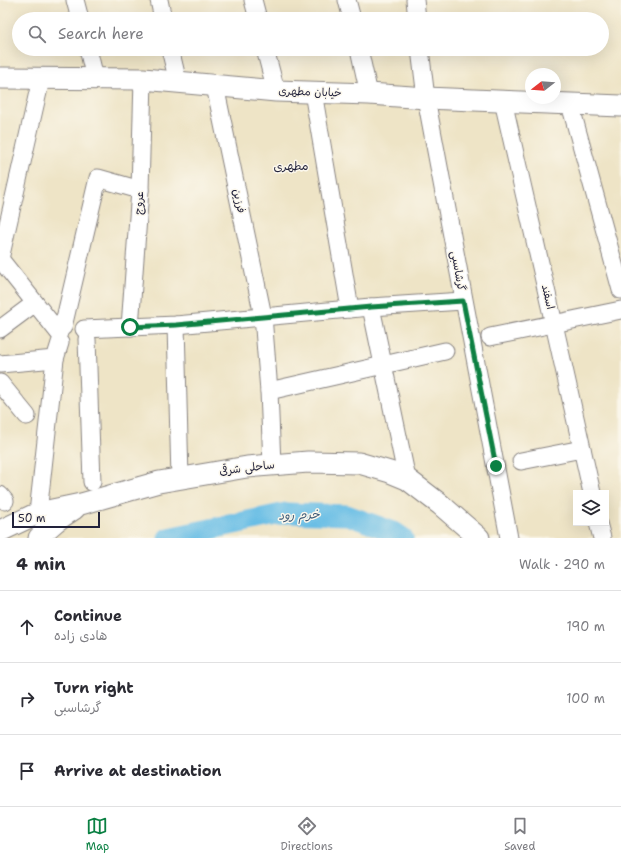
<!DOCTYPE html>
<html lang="en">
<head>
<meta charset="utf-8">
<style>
  :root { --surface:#fff; --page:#f7f7f7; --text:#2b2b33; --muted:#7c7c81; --line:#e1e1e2; --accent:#0b8043 }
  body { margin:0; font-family:"Shantell Sans","Playpen Sans Arabic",sans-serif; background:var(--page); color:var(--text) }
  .controls { position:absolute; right:12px; bottom:12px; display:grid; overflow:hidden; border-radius:0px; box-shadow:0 4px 16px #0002 }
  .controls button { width:36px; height:36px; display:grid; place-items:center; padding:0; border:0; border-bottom:1px solid var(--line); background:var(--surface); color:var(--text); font:20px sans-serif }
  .compass { position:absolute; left:525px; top:68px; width:36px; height:36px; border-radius:50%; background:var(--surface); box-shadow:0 4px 16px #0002; rotate:253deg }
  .scale { position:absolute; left:12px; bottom:10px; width:88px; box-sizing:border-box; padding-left:4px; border:2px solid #22223b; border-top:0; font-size:11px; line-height:14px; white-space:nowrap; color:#22223b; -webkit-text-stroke:3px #fbf7ec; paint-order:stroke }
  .stop { position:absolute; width:12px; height:12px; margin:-9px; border:3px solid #0b8043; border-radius:50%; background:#fff }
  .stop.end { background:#0b8043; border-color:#fff; box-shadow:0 1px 4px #0008 }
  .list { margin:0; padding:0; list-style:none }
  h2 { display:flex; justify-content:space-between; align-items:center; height:52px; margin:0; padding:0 16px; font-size:17px }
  h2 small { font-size:13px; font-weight:400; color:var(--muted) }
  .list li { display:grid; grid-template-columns:26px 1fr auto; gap:12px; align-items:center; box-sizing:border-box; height:72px; padding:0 16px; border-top:1px solid var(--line) }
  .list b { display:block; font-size:15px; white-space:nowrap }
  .list p { margin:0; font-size:13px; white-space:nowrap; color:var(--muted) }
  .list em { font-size:13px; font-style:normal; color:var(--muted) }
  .icon { flex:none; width:22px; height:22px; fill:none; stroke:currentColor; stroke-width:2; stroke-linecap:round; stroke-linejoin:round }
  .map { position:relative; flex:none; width:621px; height:538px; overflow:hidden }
  .search { position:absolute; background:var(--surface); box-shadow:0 4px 16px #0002; left:12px; right:12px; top:12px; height:44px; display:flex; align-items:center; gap:10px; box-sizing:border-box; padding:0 14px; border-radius:22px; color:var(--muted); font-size:15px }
  .sheet { height:268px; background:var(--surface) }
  nav { display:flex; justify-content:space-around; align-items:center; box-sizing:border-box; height:56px; border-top:1px solid var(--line); background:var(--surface); font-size:11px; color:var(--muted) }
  nav a { display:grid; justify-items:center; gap:2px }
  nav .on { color:var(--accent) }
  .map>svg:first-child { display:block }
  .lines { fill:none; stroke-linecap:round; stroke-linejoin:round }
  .river { stroke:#69bee5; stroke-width:21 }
  .minor-casing { stroke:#888380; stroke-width:19 }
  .major-casing { stroke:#888380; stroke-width:23 }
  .minor { stroke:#fff; stroke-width:17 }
  .major { stroke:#fff; stroke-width:21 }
  .route { stroke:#0b8043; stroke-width:5 }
  .labels { text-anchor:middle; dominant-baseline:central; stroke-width:3; stroke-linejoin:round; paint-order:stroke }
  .street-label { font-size:11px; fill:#22223b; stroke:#fbf7ec }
  .neighbourhood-label { font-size:12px; fill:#22223b; stroke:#fbf7ec }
  .water-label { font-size:12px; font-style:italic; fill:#3b5976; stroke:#fbf7ec }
</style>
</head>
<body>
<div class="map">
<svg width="621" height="538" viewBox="0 0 621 538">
  <rect width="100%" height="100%" fill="#fbf7ec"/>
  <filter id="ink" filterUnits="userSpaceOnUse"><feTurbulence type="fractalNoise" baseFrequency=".025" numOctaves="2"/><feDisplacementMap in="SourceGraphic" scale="8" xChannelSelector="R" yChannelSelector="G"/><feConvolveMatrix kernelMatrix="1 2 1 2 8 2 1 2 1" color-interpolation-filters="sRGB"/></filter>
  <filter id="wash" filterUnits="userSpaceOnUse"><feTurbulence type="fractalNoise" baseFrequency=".012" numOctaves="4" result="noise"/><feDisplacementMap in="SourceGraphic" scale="16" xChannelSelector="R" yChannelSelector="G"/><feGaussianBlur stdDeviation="0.9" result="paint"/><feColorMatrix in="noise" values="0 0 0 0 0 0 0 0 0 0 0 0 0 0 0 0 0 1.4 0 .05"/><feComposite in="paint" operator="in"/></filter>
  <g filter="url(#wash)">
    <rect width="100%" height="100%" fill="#eee4c6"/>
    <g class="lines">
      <!-- river -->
      <path class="river" d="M168 538 286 513 347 515 394 532 403 538"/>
    </g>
  </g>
  <g filter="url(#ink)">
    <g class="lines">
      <!-- minor casing -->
      <g class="minor-casing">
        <g id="minor">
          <path d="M75 0 80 19"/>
          <path d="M159 0 163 19"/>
          <path d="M253 0 258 19"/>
          <path d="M347 0 352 19"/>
          <path d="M415 0 417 19"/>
          <path d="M88 49 95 78"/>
          <path d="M170 49 178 82"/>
          <path d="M265 49 276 91"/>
          <path d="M359 49 369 94"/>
          <path d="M420 49 426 98 509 538"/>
          <path d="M215 86 263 316 269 391 272 465"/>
          <path d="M313 92 350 309"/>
          <path d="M503 101 554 324 592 493"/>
          <path d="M570 104 621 290"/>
          <path d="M0 259 41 79"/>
          <path d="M0 259 59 333"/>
          <path d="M371 307 407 479"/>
          <path d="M176 325 180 479"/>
          <path d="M63 327 98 178 140 190"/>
          <path d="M130 327 140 190 143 79"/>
          <path d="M0 329 35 303"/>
          <path d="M84 329 176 325 371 307 463 301"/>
          <path d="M490 337 621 310"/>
          <path d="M87 339 92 482"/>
          <path d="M0 364 55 359"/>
          <path d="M0 383 27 416"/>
          <path d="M269 391 445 351"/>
          <path d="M521 461 582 449"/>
          <path d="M0 495 5 501"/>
          <path d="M38 513 55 359 60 343"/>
          <path d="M598 523 602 538"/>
        </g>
      </g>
      <!-- major casing -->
      <g class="major-casing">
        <g id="major">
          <path d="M0 78 143 79 276 91 369 94 426 98 621 106"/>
          <path d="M0 531 38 513 81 504 159 482 247 467 308 462 359 463 390 472 407 479 441 505 479 538"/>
          <path d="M39 538C49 525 60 518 74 509"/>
        </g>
      </g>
      <!-- minor -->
      <use href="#minor" class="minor"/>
      <!-- major -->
      <use href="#major" class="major"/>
    </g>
  </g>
  <g class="lines" filter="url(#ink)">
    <!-- route -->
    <path class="route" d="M130 327 176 325 371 307 463 301 496 466"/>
  </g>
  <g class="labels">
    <!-- street labels -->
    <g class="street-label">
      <text transform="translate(310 92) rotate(2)">خیابان مطهری</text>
      <text transform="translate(239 201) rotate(78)">فرزین</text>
      <text transform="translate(139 203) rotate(-86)">عروج</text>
      <text transform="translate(458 271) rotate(80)">گرشاسبی</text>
      <text transform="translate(548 297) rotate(77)">اسفند</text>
      <text transform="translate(247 468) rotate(-7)">ساحلی شرقی</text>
    </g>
    <!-- neighbourhood labels -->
    <g class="neighbourhood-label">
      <text x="291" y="166">مطهری</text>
    </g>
    <!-- water labels -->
    <g class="water-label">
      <text transform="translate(299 515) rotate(-2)">خرم رود</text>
    </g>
  </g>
</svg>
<div class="controls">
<button><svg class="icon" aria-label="layers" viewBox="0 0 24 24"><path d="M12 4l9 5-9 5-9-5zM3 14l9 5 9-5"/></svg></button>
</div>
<svg class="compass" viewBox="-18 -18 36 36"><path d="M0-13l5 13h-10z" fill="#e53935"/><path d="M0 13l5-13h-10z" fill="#7c7c81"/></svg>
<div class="scale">50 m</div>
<div class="stop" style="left:130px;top:327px"></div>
<div class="stop end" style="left:496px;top:466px"></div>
<div class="search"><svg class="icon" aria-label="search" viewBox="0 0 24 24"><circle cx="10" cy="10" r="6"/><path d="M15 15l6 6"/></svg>Search here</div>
</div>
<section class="sheet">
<h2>4 min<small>Walk · 290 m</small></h2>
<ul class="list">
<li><svg class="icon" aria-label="ahead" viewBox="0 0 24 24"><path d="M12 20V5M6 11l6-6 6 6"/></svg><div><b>Continue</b><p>هادی زاده</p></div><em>190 m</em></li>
<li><svg class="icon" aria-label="right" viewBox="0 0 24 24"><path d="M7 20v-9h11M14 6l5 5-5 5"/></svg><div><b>Turn right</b><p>گرشاسبی</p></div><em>100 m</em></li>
<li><svg class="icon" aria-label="arrive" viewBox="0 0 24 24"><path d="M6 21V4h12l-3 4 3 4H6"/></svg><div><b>Arrive at destination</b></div></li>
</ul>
</section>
<nav>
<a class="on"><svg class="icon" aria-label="map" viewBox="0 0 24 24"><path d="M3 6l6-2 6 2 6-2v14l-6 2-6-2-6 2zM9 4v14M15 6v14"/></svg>Map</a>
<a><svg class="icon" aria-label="directions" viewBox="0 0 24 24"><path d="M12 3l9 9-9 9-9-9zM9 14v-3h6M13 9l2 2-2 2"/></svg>Directions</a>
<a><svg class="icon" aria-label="saved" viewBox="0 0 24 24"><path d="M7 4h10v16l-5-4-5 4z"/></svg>Saved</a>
</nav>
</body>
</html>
